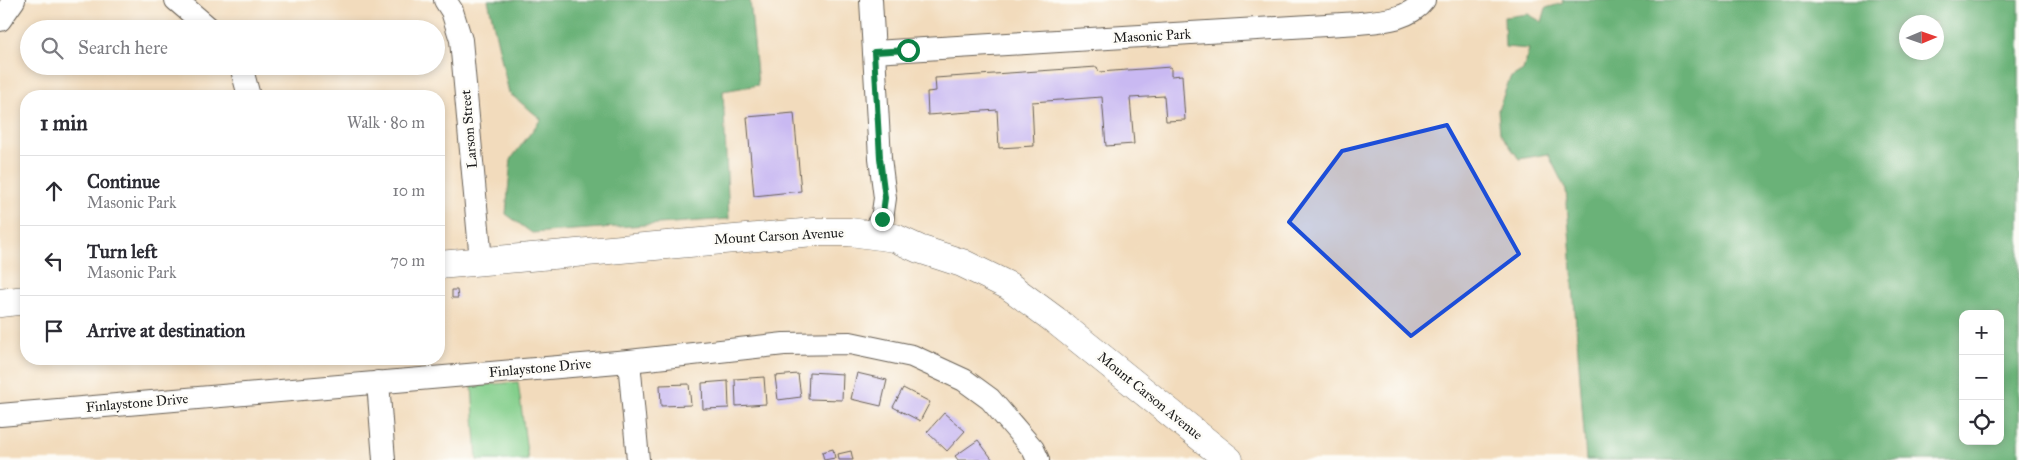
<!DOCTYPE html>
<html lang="en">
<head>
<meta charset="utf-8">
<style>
  :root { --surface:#fff; --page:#f7f7f7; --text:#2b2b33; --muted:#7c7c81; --line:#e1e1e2 }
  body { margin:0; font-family:"IM FELL Great Primer",serif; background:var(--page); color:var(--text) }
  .controls { position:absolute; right:15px; bottom:15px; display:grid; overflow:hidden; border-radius:10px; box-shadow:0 2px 8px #0003 }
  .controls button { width:45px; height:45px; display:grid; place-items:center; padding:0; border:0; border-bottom:1px solid var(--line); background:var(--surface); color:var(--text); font:25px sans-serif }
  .compass { position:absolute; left:1899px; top:15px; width:45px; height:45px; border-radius:50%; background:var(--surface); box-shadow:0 2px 8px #0003; rotate:88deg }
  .stop { position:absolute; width:15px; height:15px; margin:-11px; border:4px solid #0b8043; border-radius:50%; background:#fff }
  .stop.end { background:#0b8043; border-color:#fff; box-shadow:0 1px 5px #0008 }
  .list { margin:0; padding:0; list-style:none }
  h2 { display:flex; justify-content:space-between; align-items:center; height:65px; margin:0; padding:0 20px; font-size:21px }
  h2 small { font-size:16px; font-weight:400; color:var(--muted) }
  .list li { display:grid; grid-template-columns:32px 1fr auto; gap:15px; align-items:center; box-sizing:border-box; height:70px; padding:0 20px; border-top:1px solid var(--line) }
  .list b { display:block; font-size:19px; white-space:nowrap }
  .list p { margin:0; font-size:16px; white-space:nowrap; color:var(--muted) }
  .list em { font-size:16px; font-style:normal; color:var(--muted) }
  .icon { flex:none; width:28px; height:28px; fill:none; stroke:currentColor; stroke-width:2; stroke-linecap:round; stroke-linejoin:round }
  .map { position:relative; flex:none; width:2019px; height:460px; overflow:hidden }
  .search { position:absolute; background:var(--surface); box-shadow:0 2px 8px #0003; left:20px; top:20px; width:425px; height:55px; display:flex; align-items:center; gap:12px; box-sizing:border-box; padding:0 18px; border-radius:28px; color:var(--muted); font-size:19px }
  .panel { position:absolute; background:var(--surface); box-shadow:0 2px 8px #0003; left:20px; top:90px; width:425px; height:275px; border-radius:20px }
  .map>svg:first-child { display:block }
  .green { fill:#84cf8c; stroke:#507654 }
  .forest { fill:#6bb278; stroke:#44674a; fill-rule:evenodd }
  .building { fill:#c9b9f2 }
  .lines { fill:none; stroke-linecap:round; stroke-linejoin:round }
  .minor-casing { stroke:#675f54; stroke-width:24 }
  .major-casing { stroke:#675f54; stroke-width:29 }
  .minor { stroke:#fff; stroke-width:22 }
  .major { stroke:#fff; stroke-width:28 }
  .route { stroke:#0b8043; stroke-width:6 }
  .marked { fill:#1d4ed8; fill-opacity:0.2; stroke:#1d4ed8; stroke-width:4; stroke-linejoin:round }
  .labels { text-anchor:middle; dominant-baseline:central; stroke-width:5; stroke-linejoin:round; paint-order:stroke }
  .street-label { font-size:14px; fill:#1c1c1c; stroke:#fdfcf7 }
</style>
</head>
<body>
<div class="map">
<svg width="2019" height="460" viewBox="0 0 2019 460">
  <rect width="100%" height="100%" fill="#fdfcf7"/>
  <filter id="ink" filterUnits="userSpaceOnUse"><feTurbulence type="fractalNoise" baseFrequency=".02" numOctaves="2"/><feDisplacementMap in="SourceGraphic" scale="10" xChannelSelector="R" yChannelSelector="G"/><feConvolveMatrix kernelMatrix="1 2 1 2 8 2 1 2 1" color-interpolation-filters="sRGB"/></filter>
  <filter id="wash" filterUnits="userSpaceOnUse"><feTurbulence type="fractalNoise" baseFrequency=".0096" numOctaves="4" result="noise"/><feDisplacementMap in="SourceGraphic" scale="20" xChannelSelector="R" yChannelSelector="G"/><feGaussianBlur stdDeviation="1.12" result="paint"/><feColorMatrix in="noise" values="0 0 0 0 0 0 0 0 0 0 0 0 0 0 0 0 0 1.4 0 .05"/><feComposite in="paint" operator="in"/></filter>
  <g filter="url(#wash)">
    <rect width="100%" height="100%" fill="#f2dbbc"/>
    <!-- green -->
    <path class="green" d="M518 382 528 460H477L472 386Z"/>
    <!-- forest -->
    <g class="forest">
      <path d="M488 0H750L758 85 723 91 729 219 532 233 506 214 511 159 541 119 509 93Z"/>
      <path d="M1562 0H2019V460H1586L1566 190 1548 154 1519 159 1500 133 1498 110 1510 78 1523 70 1529 49 1505 47 1504 17 1528 14 1542 22 1546 8 1563 3ZM1936 22V52H1906V22ZM1963 314H2000V441H1963Z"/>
    </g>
    <g id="blocks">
      <!-- building -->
      <g class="building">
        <path d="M1097 67 1099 72 1171 67V76L1182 75 1185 120 1166 121 1164 96 1130 98 1134 144 1106 146 1102 97 1032 102 1034 146 999 148 997 110 928 115 927 92 936 91 935 78Z"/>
        <path d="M794 113 801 191 754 196 747 117Z"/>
        <path d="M452 290H457L458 298H452Z"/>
        <path d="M809 372 843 374 842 400 808 399Z"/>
        <path d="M857 373 887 380 881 406 851 399Z"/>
        <path d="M798 374 801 397 778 400 775 376Z"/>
        <path d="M764 377 766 404 736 406 735 379Z"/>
        <path d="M728 381 729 408 703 409 702 383Z"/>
        <path d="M689 384 691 405 661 406 660 385Z"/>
        <path d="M903 388 930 402 920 421 893 407Z"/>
        <path d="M944 413 965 431 947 451 927 432Z"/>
        <path d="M978 440 993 460H958L955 456Z"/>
        <path d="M833 449 835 458 824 460 822 452Z"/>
        <path d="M851 451 853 460H839L838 454Z"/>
      </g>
    </g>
  </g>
  <g filter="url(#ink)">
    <use href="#blocks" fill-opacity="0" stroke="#675f54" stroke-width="1"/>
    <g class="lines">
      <!-- minor casing -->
      <g class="minor-casing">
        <g id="minor">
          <path d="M176 0 210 29"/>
          <path d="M445 0 452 11 461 40 481 261"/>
          <path d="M0 20 14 0"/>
          <path d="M874 52 1359 23C1382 21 1409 20 1424 0"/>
          <path d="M241 66 249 96"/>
          <path d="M870 234 882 219 885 198 880 158 871 0"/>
          <path d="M629 361 638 460"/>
          <path d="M378 382 384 460"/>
          <path d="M0 415 629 361 784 344 850 343 912 356 964 380 990 399 1033 449 1038 460"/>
        </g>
      </g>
      <!-- major casing -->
      <g class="major-casing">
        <g id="major">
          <path d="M439 265 814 232H850L895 238 919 249 962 263 1009 286 1055 320 1229 460"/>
          <path d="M0 303 26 300"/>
        </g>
      </g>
      <!-- minor -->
      <use href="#minor" class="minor"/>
      <!-- major -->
      <use href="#major" class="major"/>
    </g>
  </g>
  <g class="lines" filter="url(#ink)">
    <!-- route -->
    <path class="route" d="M882 219 885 198 880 158 874 52 908 50"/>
  </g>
  <!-- marked area -->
  <path class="marked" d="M1447 125 1519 254 1411 336 1289 222 1342 151Z"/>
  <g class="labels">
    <!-- street labels -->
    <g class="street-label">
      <text transform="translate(1152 36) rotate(-3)">Masonic Park</text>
      <text transform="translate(469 129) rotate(-95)">Larson Street</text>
      <text transform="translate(779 236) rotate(-3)">Mount Carson Avenue</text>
      <text transform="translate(540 368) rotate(-5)">Finlaystone Drive</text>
      <text transform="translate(1150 396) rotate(39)">Mount Carson Avenue</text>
      <text transform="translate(137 403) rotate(-5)">Finlaystone Drive</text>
    </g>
  </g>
</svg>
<div class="controls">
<button>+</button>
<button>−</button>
<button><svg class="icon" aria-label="locate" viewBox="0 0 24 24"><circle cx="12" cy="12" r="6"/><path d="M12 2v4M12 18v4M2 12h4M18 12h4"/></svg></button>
</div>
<svg class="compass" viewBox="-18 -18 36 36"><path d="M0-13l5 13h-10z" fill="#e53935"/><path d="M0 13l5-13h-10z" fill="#7c7c81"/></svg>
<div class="stop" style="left:908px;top:50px"></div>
<div class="stop end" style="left:882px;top:219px"></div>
<div class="search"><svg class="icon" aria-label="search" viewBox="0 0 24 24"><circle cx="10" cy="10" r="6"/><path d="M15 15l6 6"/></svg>Search here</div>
<section class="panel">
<h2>1 min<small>Walk · 80 m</small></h2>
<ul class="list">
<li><svg class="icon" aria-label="ahead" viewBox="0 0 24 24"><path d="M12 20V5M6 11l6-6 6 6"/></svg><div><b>Continue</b><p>Masonic Park</p></div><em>10 m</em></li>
<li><svg class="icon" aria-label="left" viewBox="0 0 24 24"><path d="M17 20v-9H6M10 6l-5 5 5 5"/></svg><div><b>Turn left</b><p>Masonic Park</p></div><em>70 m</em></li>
<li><svg class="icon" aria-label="arrive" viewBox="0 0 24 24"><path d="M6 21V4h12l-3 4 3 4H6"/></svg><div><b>Arrive at destination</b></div></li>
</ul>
</section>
</div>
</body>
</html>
